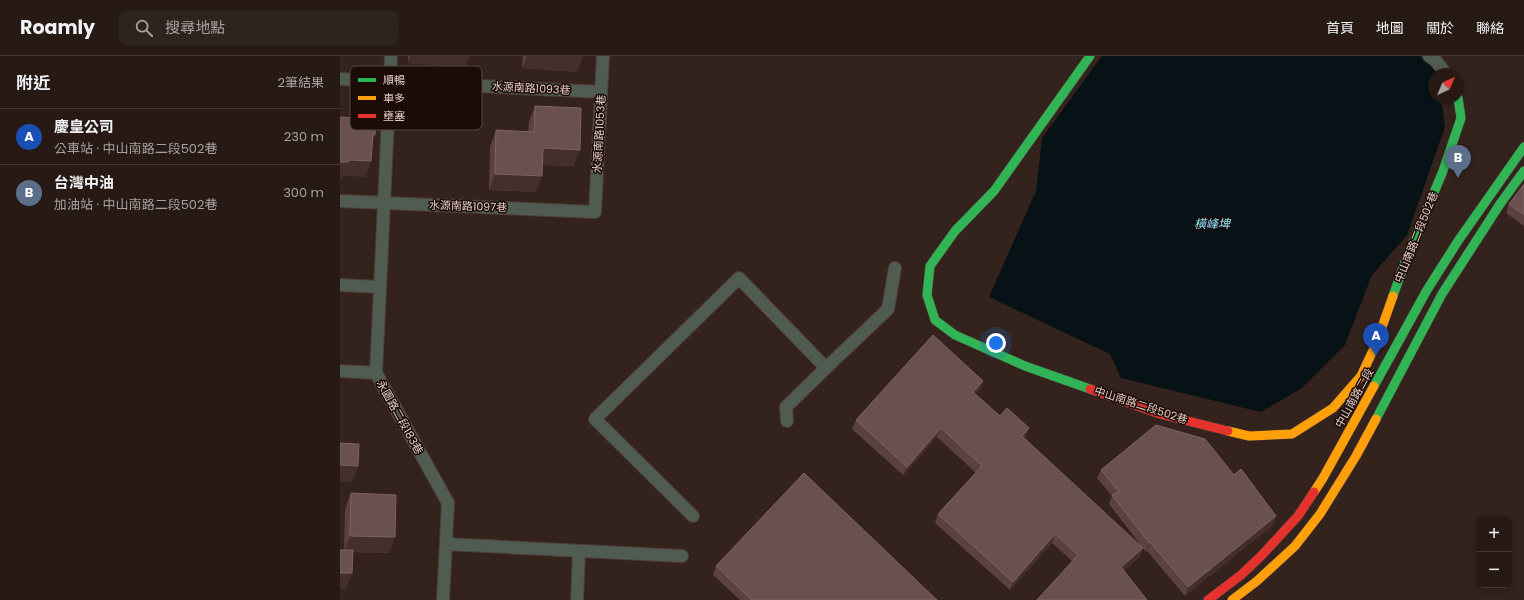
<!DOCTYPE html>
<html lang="zh-TW">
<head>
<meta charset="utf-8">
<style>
  :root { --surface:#271a15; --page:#2f231e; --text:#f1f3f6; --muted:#a4a1a0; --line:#433834; --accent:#2563eb }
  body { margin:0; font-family:Poppins,"Noto Sans TC",sans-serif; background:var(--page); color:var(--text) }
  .controls { position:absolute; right:12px; bottom:12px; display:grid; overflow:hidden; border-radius:8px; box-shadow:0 2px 6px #0003 }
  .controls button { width:36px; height:36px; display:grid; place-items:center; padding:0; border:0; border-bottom:1px solid var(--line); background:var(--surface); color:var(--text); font:20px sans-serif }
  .compass { position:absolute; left:1088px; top:12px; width:36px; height:36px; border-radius:50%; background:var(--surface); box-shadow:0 2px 6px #0003; rotate:44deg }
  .you { position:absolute; left:656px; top:287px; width:14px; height:14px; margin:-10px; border:3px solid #fff; border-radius:50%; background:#1a73e8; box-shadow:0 0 0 6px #1a73e833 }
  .badge { display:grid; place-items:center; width:26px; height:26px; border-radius:50%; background:var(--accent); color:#fff; font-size:13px; font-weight:700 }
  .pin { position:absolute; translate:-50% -33px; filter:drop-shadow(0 1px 2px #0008) }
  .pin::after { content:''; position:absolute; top:21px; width:14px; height:12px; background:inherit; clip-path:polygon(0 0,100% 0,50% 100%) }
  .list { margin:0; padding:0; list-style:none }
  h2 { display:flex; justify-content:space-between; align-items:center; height:52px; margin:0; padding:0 16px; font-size:17px }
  h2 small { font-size:13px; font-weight:400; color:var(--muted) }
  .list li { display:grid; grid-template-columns:26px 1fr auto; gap:12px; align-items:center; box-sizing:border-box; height:56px; padding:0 16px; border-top:1px solid var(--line) }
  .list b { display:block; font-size:15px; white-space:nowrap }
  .list p { margin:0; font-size:13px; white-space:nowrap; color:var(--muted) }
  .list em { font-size:13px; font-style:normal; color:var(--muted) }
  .icon { flex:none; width:22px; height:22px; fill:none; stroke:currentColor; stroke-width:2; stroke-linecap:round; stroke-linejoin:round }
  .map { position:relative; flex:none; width:1184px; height:544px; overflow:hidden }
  header { display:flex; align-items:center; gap:24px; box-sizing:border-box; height:56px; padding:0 20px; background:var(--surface); border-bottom:1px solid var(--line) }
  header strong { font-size:19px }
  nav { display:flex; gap:22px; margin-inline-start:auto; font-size:14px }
  .search { width:280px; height:36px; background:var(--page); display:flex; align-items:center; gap:10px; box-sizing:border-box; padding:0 14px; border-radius:8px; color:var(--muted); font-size:15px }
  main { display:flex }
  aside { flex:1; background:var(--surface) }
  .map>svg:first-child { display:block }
  .water { fill:#061216 }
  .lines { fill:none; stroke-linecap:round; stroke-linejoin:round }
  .street-casing { stroke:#4e3e39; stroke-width:14 }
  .fast-casing { stroke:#4e3e39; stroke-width:10 }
  .slow-casing { stroke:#4e3e39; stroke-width:10 }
  .jam-casing { stroke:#4e3e39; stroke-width:10 }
  .street { stroke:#505c52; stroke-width:12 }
  .fast { stroke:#30b455; stroke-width:9 }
  .slow { stroke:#ff9f0a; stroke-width:9 }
  .jam { stroke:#e5322d; stroke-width:9 }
  .wall { fill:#5b4240 }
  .shaded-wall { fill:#452f2c }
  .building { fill:#6a504e; stroke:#7d6461 }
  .labels { text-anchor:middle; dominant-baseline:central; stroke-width:3; stroke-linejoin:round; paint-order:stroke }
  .street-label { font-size:11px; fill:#e4cdc5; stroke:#1b0c07 }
  .water-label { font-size:12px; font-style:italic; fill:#89e1fb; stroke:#1b0c07 }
  .key { fill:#1b0c07; stroke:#574640; stroke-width:1 }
  .key-label { font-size:11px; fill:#e4cdc5 }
</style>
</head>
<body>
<header>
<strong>Roamly</strong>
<div class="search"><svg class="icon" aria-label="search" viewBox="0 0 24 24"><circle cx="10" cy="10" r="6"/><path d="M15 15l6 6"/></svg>搜尋地點</div>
<nav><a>首頁</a><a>地圖</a><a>關於</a><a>聯絡</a></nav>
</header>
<main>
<aside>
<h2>附近<small>2筆結果</small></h2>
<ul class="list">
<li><span class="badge" style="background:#1a4fb4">A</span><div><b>慶皇公司</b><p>公車站 · 中山南路二段502巷</p></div><em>230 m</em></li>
<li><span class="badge" style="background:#5c6f8a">B</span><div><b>台灣中油</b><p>加油站 · 中山南路二段502巷</p></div><em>300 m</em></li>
</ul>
</aside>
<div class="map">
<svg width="1184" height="544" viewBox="0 0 1184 544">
  <rect width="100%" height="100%" fill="#34221c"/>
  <!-- water -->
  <path class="water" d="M762 0H1080L1098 13 1099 18H1094V42H1101L1105 71 1067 179 1032 219 1005 289 962 332 921 356 781 322 770 298 649 241 696 135 702 82Z"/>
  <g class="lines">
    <!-- street casing -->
    <g class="street-casing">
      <g id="street">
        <path d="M51 0 36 317 108 447 103 544"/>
        <path d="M1089 0 1096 5 1106 18"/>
        <path d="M0 23 261 36"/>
        <path d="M0 145 255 156 263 0"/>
        <path d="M0 229 40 231"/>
        <path d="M486 312 548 253 555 212"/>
        <path d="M0 315 36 317"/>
        <path d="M353 460 255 363 399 222 486 312 446 351 447 365"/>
        <path d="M106 488 342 500"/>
        <path d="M237 544 239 495"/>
      </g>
    </g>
    <!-- fast casing -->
    <g class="fast-casing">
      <g id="fast">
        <path d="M750 0 654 135 615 175 590 210 587 239 595 264 615 279 685 310 750 333"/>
        <path d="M1053 240 1066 203 1103 115 1121 62 1118 42"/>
        <path d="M1034 330 1087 234 1118 185 1184 91"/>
        <path d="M1036 363 1102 238 1160 148 1184 115"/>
      </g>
    </g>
    <!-- slow casing -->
    <g class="slow-casing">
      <g id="slow">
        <path d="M888 375 909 380 952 378 993 352 1021 320 1036 288 1053 240"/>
        <path d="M974 436 983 422 1034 330"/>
        <path d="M892 544 917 525 955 490 980 458 1016 400 1036 363"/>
      </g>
    </g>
    <!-- jam casing -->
    <g class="jam-casing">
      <g id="jam">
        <path d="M750 333 820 358 888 375"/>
        <path d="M868 544 901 519 921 500 958 460 974 436"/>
      </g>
    </g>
    <!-- street -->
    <use href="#street" class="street"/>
    <!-- fast -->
    <use href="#fast" class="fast"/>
    <!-- slow -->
    <use href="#slow" class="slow"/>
    <!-- jam -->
    <use href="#jam" class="jam"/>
  </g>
  <!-- wall -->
  <g class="wall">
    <path d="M68 0H129L125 11 68 7Z"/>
    <path d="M183 0H243L237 16 182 12Z"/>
    <path d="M195 50 234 110 202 109 196 136 149 134 150 91 156 74 188 76 189 66Z"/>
    <path d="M1184 128V170L1166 157 1169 148Z"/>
    <path d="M643 325 640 333 635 338 660 360 689 372 686 380 684 382 800 501 732 505 712 487 670 534 595 467 598 458 636 417 597 381 563 419 512 373 516 364Z"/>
    <path d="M761 414 894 419 936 460 933 469 845 540 807 495 806 496 769 448 772 440 757 422Z"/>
    <path d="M11 437 49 497 13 496 6 533H0V494H4L5 453Z"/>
    <path d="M376 510 597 544H400L373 519Z"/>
  </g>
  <!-- shaded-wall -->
  <g class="shaded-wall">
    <path d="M70 0H129L125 11 68 7Z"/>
    <path d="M187 0H243L237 16 182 12Z"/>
    <path d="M203 92 240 94 234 110 197 109Z"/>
    <path d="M9 104 31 105 26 121 3 120 2 122H0V105Z"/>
    <path d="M155 118 202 120 196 136 149 134Z"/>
    <path d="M643 325 640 333 630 345 633 336Z"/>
    <path d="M601 372 597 381 563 419 567 411Z"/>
    <path d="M689 372 686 380 679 389 682 380Z"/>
    <path d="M0 409 18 410 12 426H0Z"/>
    <path d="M936 460 933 469 845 540 848 531Z"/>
    <path d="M715 478 712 487 670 534 673 526Z"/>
    <path d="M10 480 55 481 49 497 4 496Z"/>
    <path d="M810 486 807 495 806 496 809 487Z"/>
    <path d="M803 492 800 501 778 520 781 511Z"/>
    <path d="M0 517H12L6 533H0Z"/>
  </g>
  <!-- building -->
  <g class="building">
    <path d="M195 50 241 52 240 94 203 92 202 120 155 118 156 74 194 76Z"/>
    <path d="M0 61 36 63 35 79H33L31 105 9 104 8 106H0Z"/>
    <path d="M1184 128V159L1169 148Z"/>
    <path d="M593 279 643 325 633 336 660 360 667 352 689 372 682 380 803 492 781 511 807 544H697L738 499 715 478 673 526 598 458 642 410 601 372 567 411 516 364Z"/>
    <path d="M816 369 865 383 894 419 901 413 936 460 848 531 810 486 809 487 772 439 779 436 761 414Z"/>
    <path d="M0 387 19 388 18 410 0 409Z"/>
    <path d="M464 417 597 544H412L376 510Z"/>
    <path d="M11 437 56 439 55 481 10 480Z"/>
    <path d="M0 494H13L12 517H0Z"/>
  </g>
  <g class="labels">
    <!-- street labels -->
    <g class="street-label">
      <text transform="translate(191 32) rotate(3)">水源南路1093巷</text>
      <text transform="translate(259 78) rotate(-87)">水源南路1053巷</text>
      <text transform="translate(128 150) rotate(2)">水源南路1097巷</text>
      <text transform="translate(1076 181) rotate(-68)">中山南路二段502巷</text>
      <text transform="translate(1014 342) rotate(-61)">中山南路二段</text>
      <text transform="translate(801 349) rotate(18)">中山南路二段502巷</text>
      <text transform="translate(60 361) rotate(61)">永園路二段183巷</text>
    </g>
    <!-- water labels -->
    <g class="water-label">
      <text x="872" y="167">橫峰埤</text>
    </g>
  </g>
  <!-- legend -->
  <rect x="10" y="10" width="132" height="64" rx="6" class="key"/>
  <rect x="18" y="22" width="18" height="4" fill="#30b455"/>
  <rect x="18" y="40" width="18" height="4" fill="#ff9f0a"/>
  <rect x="18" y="58" width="18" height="4" fill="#e5322d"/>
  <g class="key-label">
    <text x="43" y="28">順暢</text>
    <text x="43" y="46">車多</text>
    <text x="43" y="64">壅塞</text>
  </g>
</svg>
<div class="controls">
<button>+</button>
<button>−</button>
</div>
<svg class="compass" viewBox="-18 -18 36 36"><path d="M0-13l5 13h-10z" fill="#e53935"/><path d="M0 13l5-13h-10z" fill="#a4a1a0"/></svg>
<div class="you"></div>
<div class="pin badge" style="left:1036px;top:300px;background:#1a4fb4">A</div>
<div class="pin badge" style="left:1118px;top:122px;background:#5c6f8a">B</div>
</div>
</main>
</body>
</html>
